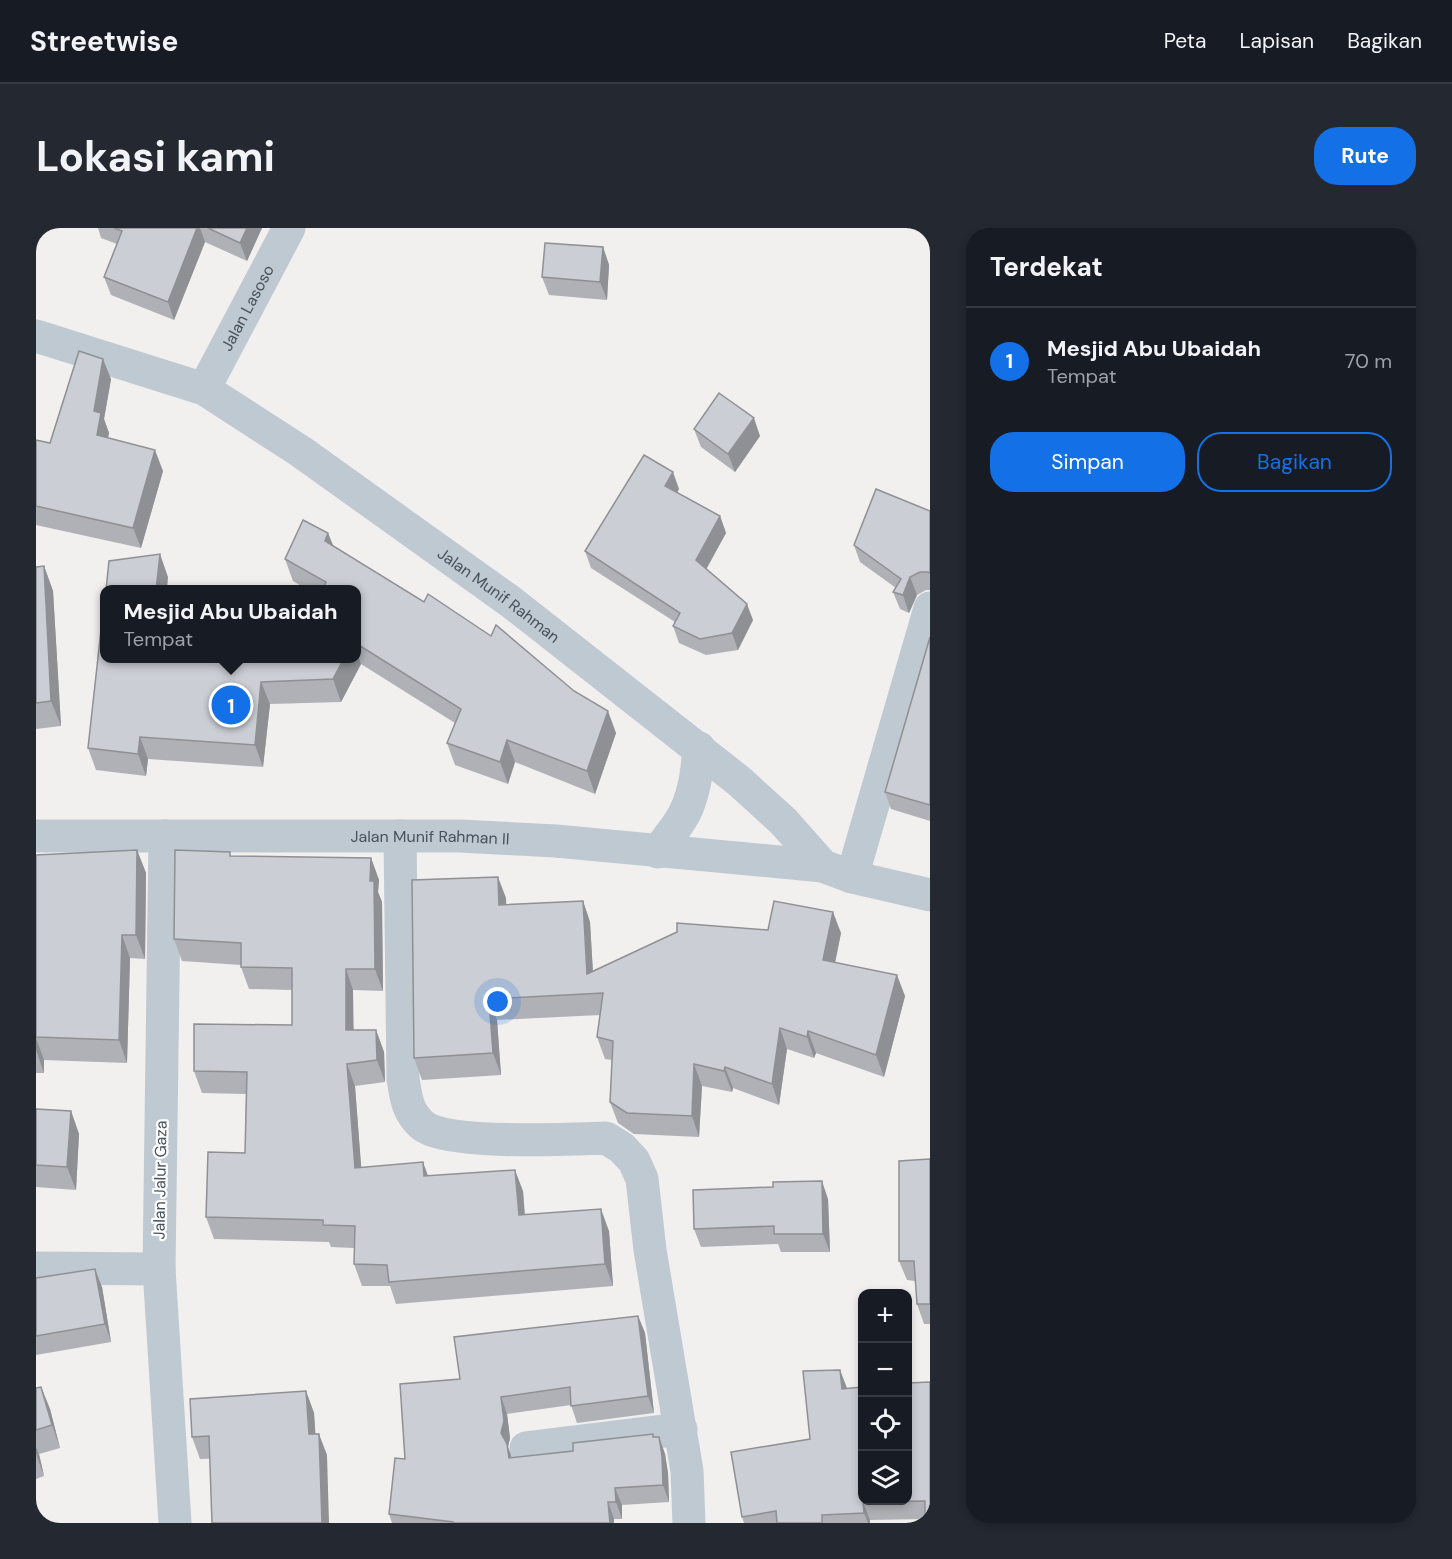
<!DOCTYPE html>
<html lang="id">
<head>
<meta charset="utf-8">
<style>
  :root { --surface:#171b24; --page:#242831; --text:#f1f3f6; --muted:#9ea1a6; --line:#363941; --accent:#1370e7 }
  body { margin:0; font-family:"DM Sans",sans-serif; background:var(--page); color:var(--text) }
  .controls { position:absolute; right:18px; bottom:18px; display:grid; overflow:hidden; border-radius:12px; box-shadow:0 3px 9px #0003 }
  .controls button { width:54px; height:54px; display:grid; place-items:center; padding:0; border:0; border-bottom:2px solid var(--line); background:var(--surface); color:var(--text); font:30px sans-serif }
  .you { position:absolute; left:462px; top:774px; width:21px; height:21px; margin:-15px; border:4px solid #fff; border-radius:50%; background:#1a73e8; box-shadow:0 0 0 9px #1a73e833 }
  .badge { display:grid; place-items:center; width:39px; height:39px; border-radius:50%; background:var(--accent); color:#fff; font-size:20px; font-weight:700 }
  .pin { position:absolute; translate:-50% -50%; border:3px solid #fff; box-shadow:0 2px 6px #0006 }
  .popup { position:absolute; left:64px; top:357px; width:261px; height:78px; box-sizing:border-box; display:grid; place-content:center; border-radius:12px; background:var(--surface); filter:drop-shadow(0 2px 4px #0005); font-size:20px; white-space:nowrap; color:var(--muted) }
  .popup b { font-size:22px; color:var(--text) }
  .popup::after { content:''; position:absolute; left:50%; top:100%; margin-left:-12px; border:12px solid transparent; border-top-color:var(--surface) }
  .list { margin:0; padding:0; list-style:none }
  h2 { display:flex; justify-content:space-between; align-items:center; height:78px; margin:0; padding:0 24px; font-size:26px }
  h2 small { font-size:20px; font-weight:400; color:var(--muted) }
  .list li { display:grid; grid-template-columns:39px 1fr auto; gap:18px; align-items:center; box-sizing:border-box; height:108px; padding:0 24px; border-top:2px solid var(--line) }
  .list b { display:block; font-size:22px; white-space:nowrap }
  .list p { margin:0; font-size:20px; white-space:nowrap; color:var(--muted) }
  .list em { font-size:20px; font-style:normal; color:var(--muted) }
  .actions { display:flex; gap:12px; padding:18px 24px }
  .actions a { flex:1; padding:14px 0; border:2px solid var(--accent); border-radius:24px; text-align:center; font-size:21px; color:var(--accent) }
  .actions .main { background:var(--accent); color:#fff }
  .icon { flex:none; width:33px; height:33px; fill:none; stroke:currentColor; stroke-width:2; stroke-linecap:round; stroke-linejoin:round }
  .map { position:relative; flex:none; width:894px; height:1295px; overflow:hidden; border-radius:24px }
  header { display:flex; align-items:center; gap:36px; box-sizing:border-box; height:84px; padding:0 30px; background:var(--surface); border-bottom:2px solid var(--line) }
  header strong { font-size:28px }
  nav { display:flex; gap:33px; margin-inline-start:auto; font-size:21px }
  .intro { display:flex; align-items:center; justify-content:space-between; box-sizing:border-box; height:144px; padding:0 36px }
  h1 { margin:0; font-size:42px }
  .button { padding:15px 27px; border-radius:24px; background:var(--accent); color:#fff; font-size:21px; font-weight:700 }
  main { display:flex; gap:36px; padding:0 36px }
  aside { flex:1; background:var(--surface); border-radius:24px; box-shadow:0 3px 9px #0003 }
  .map>svg:first-child { display:block }
  .lines { fill:none; stroke-linecap:round; stroke-linejoin:round }
  .minor { stroke:#bfc9d1; stroke-width:33 }
  .wall { fill:#afb1b6 }
  .shaded-wall { fill:#8e9094 }
  .building { fill:#cbced4; stroke:#8e9094; stroke-width:1.5 }
  .labels { text-anchor:middle; dominant-baseline:central; stroke-width:4.5; stroke-linejoin:round; paint-order:stroke }
  .street-label { font-size:16px; fill:#46525d; stroke:#fff }
</style>
</head>
<body>
<header>
<strong>Streetwise</strong>
<nav><a>Peta</a><a>Lapisan</a><a>Bagikan</a></nav>
</header>
<div class="intro"><h1>Lokasi kami</h1><a class="button">Rute</a></div>
<main>
<div class="map">
<svg width="894" height="1295" viewBox="0 0 894 1295">
  <rect width="100%" height="100%" fill="#f2efef"/>
  <g class="lines">
    <!-- minor -->
    <g class="minor">
      <path id="s1" d="M0 108 168 161 264 223 475 374 703 553 748 594 787 638 816 649 894 667"/>
      <path id="s2" d="M168 161 253 0"/>
      <path id="s3" d="M0 608H424L520 613 787 638"/>
      <path d="M129 608 123 1041 139 1295"/>
      <path d="M364 608 367 851C370 869 371 883 385 896 408 918 535 911 570 910L586 920 598 933 606 951 614 1022 651 1243 653 1295"/>
      <path d="M622 624C629 613 637 604 644 593 658 572 661 544 663 520"/>
      <path d="M816 649 894 380"/>
      <path d="M0 1040 123 1041"/>
      <path d="M490 1220 645 1201"/>
    </g>
  </g>
  <!-- wall -->
  <g class="wall">
    <path d="M62 0H226L211 33 169 14 138 92 75 67 68 49 81 16 65 10Z"/>
    <path d="M567 19 573 37 571 72 513 67 506 49Z"/>
    <path d="M75 151 68 191 73 205 72 210 127 243 105 320 0 297V212L14 215Z"/>
    <path d="M658 201 724 208 699 244 665 219Z"/>
    <path d="M643 261 641 265 684 288 690 305 670 341 717 392 702 422 670 427 643 415 637 398 639 394 555 340 549 323Z"/>
    <path d="M894 283V362H890L881 367 873 385 864 381 857 364 860 360 824 334 818 317Z"/>
    <path d="M292 305 297 318 580 505 559 566 479 534 472 556 419 537 411 515 419 495 325 436 305 474 234 476 227 539 112 531 110 548 60 542 52 520 69 430H321V362H272L257 353 249 331Z"/>
    <path d="M8 338 17 363 25 498 0 501V339Z"/>
    <path d="M894 409V593L855 581 849 564Z"/>
    <path d="M101 622 110 645 109 731 94 730 91 835 8 832V845H0V627Z"/>
    <path d="M196 628 335 630 343 652 342 664 346 674 347 763 317 762V802H340L348 824 349 854 319 858 325 940 392 948 487 963 489 986 573 1003 577 1058 360 1076 354 1058H326L318 1036V1020L295 1019 293 1014 178 1011 170 989 209 925 210 866 166 865 158 843 256 797V762L213 761 205 739V737L146 733 138 711Z"/>
    <path d="M470 670V677L547 673 554 694 557 743 732 702 805 705 799 735 869 768 848 849 780 825 778 830 751 821 743 877 697 860 696 864 666 858 663 909 598 906 582 895 574 874 576 832 569 831 561 809 564 787 461 792 465 847 386 852 378 830Z"/>
    <path d="M0 881 35 883 43 906 40 962 0 959Z"/>
    <path d="M894 931V1096H888L881 1076 879 1053 871 1052 863 1033Z"/>
    <path d="M792 971 794 1024H745L742 1016 665 1019 658 1001Z"/>
    <path d="M0 1050 66 1059 75 1114 0 1127Z"/>
    <path d="M602 1088 609 1105 618 1185 541 1195 535 1177 471 1186 474 1210 472 1219 476 1230 537 1223 623 1209 629 1226 632 1245 633 1274 586 1277V1291H578V1295H356L353 1286 369 1231 424 1151Z"/>
    <path d="M894 1154V1295H891L889 1291 834 1292V1295H708L706 1289 774 1211 811 1160Z"/>
    <path d="M5 1159 14 1181 24 1220 3 1226 8 1248 0 1251V1160Z"/>
    <path d="M270 1163 278 1185 279 1206 291 1227 164 1231 156 1209Z"/>
  </g>
  <!-- shaded-wall -->
  <g class="shaded-wall">
    <path d="M161 0H164L169 14 138 92 132 74Z"/>
    <path d="M211 0H226L211 33 204 15Z"/>
    <path d="M567 19 573 37 571 72 564 54Z"/>
    <path d="M67 131 75 151 68 191 73 205 68 228 61 207 58 183Z"/>
    <path d="M718 190 724 208 699 244 692 226Z"/>
    <path d="M119 222 127 243 105 320 97 300Z"/>
    <path d="M637 244 643 261 635 275 629 258Z"/>
    <path d="M684 288 690 305 666 349 660 332Z"/>
    <path d="M292 305 301 327 289 313Z"/>
    <path d="M124 326 132 349 131 362H120Z"/>
    <path d="M8 338 17 363 25 498 15 473Z"/>
    <path d="M874 349 881 367 873 385 867 367Z"/>
    <path d="M711 376 717 392 702 422 696 405Z"/>
    <path d="M321 425 325 436 305 474 297 451 308 430H321Z"/>
    <path d="M225 454 234 476 227 539 219 517Z"/>
    <path d="M572 483 580 505 559 566 551 543Z"/>
    <path d="M104 509 112 531 110 548 102 526Z"/>
    <path d="M471 512 479 534 472 556 464 534Z"/>
    <path d="M101 622 110 645 109 731 100 707Z"/>
    <path d="M335 630 343 652 342 664 346 674 347 763 339 741 334 653Z"/>
    <path d="M462 649 470 670 471 699 463 677Z"/>
    <path d="M547 673 554 694 558 765 551 746Z"/>
    <path d="M797 684 805 705 795 754 787 732Z"/>
    <path d="M86 707 94 730 91 835 83 812Z"/>
    <path d="M310 741 317 762 318 824 310 802Z"/>
    <path d="M861 747 869 768 848 849 840 827Z"/>
    <path d="M453 771 461 792 465 847 457 825Z"/>
    <path d="M744 800 751 821 743 877 736 856Z"/>
    <path d="M340 802 348 824 349 854 341 832Z"/>
    <path d="M772 803 780 825 778 830 771 809Z"/>
    <path d="M0 810 8 832V845L0 822Z"/>
    <path d="M311 836 319 858 327 962 319 940Z"/>
    <path d="M658 836 666 858 663 909 656 888Z"/>
    <path d="M689 839 697 860 696 864 688 843Z"/>
    <path d="M35 883 43 906 40 962 31 939Z"/>
    <path d="M387 934 395 956 388 948Z"/>
    <path d="M479 942 487 963 490 1009 483 987Z"/>
    <path d="M786 953 792 971 794 1024 787 1006Z"/>
    <path d="M565 981 573 1003 577 1058 569 1036Z"/>
    <path d="M59 1041 66 1059 75 1114 69 1096Z"/>
    <path d="M602 1088 609 1105 618 1185 612 1168Z"/>
    <path d="M804 1142 811 1160 806 1161Z"/>
    <path d="M5 1159 14 1181 24 1220 16 1197Z"/>
    <path d="M270 1163 278 1185 281 1228 273 1206Z"/>
    <path d="M465 1169 471 1186 474 1210 472 1219 477 1233 473 1230 465 1205Z"/>
    <path d="M283 1206 291 1227 293 1295H286Z"/>
    <path d="M623 1209 629 1226 632 1245 633 1274 627 1257Z"/>
    <path d="M0 1219 3 1226 8 1248 0 1226Z"/>
    <path d="M579 1260 586 1277V1291L580 1274Z"/>
    <path d="M572 1274 578 1291V1295H574Z"/>
    <path d="M827 1274 834 1292V1295H832L828 1285Z"/>
  </g>
  <!-- building -->
  <g class="building">
    <path d="M78 0H161L132 74 68 49 86 3Z"/>
    <path d="M172 0H211L204 15Z"/>
    <path d="M509 15 567 19 564 54 506 49Z"/>
    <path d="M43 123 67 131 58 183 65 185 61 207 119 222 97 300 0 278V212L14 215Z"/>
    <path d="M683 165 718 190 692 226 658 201Z"/>
    <path d="M608 227 637 244 629 258 684 288 660 332 711 376 696 405 664 411 637 398 644 385 549 323Z"/>
    <path d="M840 261 894 283V345L892 344H884L874 349 867 367 857 364 865 351 818 317Z"/>
    <path d="M267 292 292 305 289 313 388 374 392 366 455 408 460 397 538 463 572 483 551 543 471 512 464 534 411 515 425 481 321 416V362H286L290 354 249 331Z"/>
    <path d="M124 326 120 362H70L73 333Z"/>
    <path d="M8 338 15 473 0 475V339Z"/>
    <path d="M69 366V430H308L297 451 225 454 219 517 104 509 102 526 52 520Z"/>
    <path d="M894 409V577L849 564Z"/>
    <path d="M101 622 100 707H86L83 812 0 809V627Z"/>
    <path d="M139 622 194 624V628L335 630 334 653H338L339 741H310V802H340L341 832 311 836 319 940 387 934 388 948 479 942 483 987 565 981 569 1036 353 1054 351 1037 318 1036 319 998 287 997V992L170 989 172 924 209 925 211 844 158 843V796L256 797V740L205 739V715L138 711Z"/>
    <path d="M462 649 463 677 547 673 551 746 641 704V695L732 702 738 673 797 684 787 732 861 747 840 827 772 803 771 809 744 800 736 856 689 839 688 843 658 836 656 888 591 885 574 874 577 813 561 809 567 765 453 771 457 825 378 830 376 652Z"/>
    <path d="M0 881 35 883 31 939 0 937Z"/>
    <path d="M894 931V1076H881L878 1033H863V933Z"/>
    <path d="M786 953 787 1006H738V998L658 1001 657 962 737 959V954Z"/>
    <path d="M59 1041 69 1096 0 1108V1050Z"/>
    <path d="M602 1088 612 1168 535 1178 534 1159 465 1169 468 1193 465 1205 471 1216 473 1230 537 1223V1215L617 1206V1209H623L626 1228 627 1257 579 1260 580 1274H572L574 1295H417V1294L353 1286 359 1230 369 1231 364 1156 424 1151 418 1109Z"/>
    <path d="M804 1142 806 1161 826 1159V1272H872V1155L894 1154V1291H889V1273L827 1274 828 1285 786 1287V1295H741L740 1283 706 1289 695 1224 774 1211 767 1143Z"/>
    <path d="M5 1159 16 1197 0 1202V1160Z"/>
    <path d="M270 1163 273 1206H283L286 1295H176L173 1208 156 1209 154 1171Z"/>
  </g>
  <g class="labels">
    <!-- street labels -->
    <g class="street-label">
      <text stroke="none"><textPath href="#s2" startOffset="92">Jalan Lasoso</textPath></text>
      <text stroke="none"><textPath href="#s1" startOffset="536">Jalan Munif Rahman</textPath></text>
      <text stroke="none"><textPath href="#s3" startOffset="394">Jalan Munif Rahman II</textPath></text>
      <text transform="translate(124 952) rotate(-89)">Jalan Jalur Gaza</text>
    </g>
  </g>
</svg>
<div class="controls">
<button>+</button>
<button>−</button>
<button><svg class="icon" aria-label="locate" viewBox="0 0 24 24"><circle cx="12" cy="12" r="6"/><path d="M12 2v4M12 18v4M2 12h4M18 12h4"/></svg></button>
<button><svg class="icon" aria-label="layers" viewBox="0 0 24 24"><path d="M12 4l9 5-9 5-9-5zM3 14l9 5 9-5"/></svg></button>
</div>
<div class="you"></div>
<div class="pin badge" style="left:195px;top:477px">1</div>
<div class="popup"><b>Mesjid Abu Ubaidah</b>Tempat</div>
</div>
<aside>
<h2>Terdekat<small></small></h2>
<ul class="list">
<li><span class="badge">1</span><div><b>Mesjid Abu Ubaidah</b><p>Tempat</p></div><em>70 m</em></li>
</ul>
<div class="actions"><a class="main">Simpan</a><a>Bagikan</a></div>
</aside>
</main>
</body>
</html>
